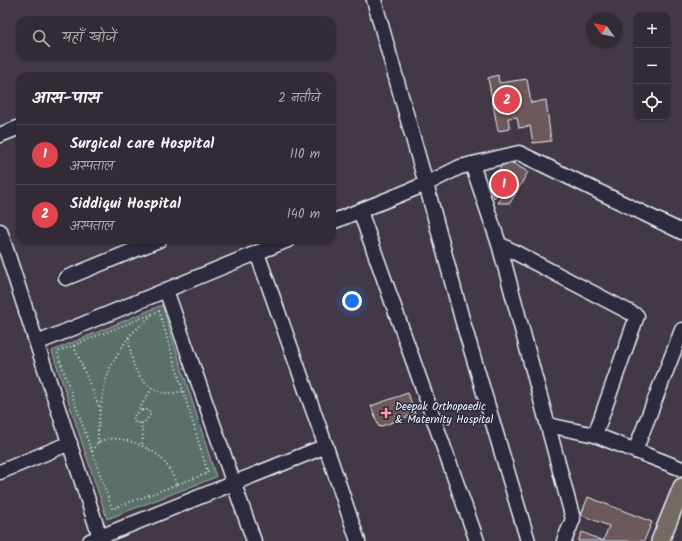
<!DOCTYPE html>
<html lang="hi">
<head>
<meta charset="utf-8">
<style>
  :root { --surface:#322a34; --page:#3d3640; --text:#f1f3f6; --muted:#a8a7ac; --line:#4d464f; --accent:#ff9aa2 }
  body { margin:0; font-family:Kalam,"Playpen Sans Deva",sans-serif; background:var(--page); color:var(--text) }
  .controls { position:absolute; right:12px; top:12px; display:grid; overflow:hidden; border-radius:8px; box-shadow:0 1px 3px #0004 }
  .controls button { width:36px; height:36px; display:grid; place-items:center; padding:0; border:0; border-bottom:1px solid var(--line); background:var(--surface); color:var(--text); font:20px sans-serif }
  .compass { position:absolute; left:586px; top:12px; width:36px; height:36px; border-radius:50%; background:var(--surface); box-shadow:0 1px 3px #0004; rotate:303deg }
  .you { position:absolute; left:352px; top:301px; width:14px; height:14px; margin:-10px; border:3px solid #fff; border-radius:50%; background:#1a73e8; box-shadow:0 0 0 6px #1a73e833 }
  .badge { display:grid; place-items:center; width:26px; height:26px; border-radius:50%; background:var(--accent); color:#fff; font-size:13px; font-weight:700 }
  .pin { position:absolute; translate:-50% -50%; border:2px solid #fff; box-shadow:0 1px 4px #0006 }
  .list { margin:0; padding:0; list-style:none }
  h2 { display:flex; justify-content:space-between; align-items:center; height:52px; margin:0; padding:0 16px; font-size:17px }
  h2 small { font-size:13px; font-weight:400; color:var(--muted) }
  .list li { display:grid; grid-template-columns:26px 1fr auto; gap:12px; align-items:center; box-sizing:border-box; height:60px; padding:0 16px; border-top:1px solid var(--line) }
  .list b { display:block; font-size:15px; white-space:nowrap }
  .list p { margin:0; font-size:13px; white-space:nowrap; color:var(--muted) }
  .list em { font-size:13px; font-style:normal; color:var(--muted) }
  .icon { flex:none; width:22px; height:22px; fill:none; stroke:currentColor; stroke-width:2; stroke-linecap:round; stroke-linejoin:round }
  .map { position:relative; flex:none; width:682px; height:541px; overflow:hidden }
  .search { position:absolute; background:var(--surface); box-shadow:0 1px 3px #0004; left:16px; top:16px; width:320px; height:44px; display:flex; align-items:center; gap:10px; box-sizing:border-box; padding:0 14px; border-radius:12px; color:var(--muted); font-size:15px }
  .panel { position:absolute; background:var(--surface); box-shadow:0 1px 3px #0004; left:16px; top:72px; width:320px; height:172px; border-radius:12px }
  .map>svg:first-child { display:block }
  .green { fill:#5a6f69; stroke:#a1b0b0 }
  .building { fill:#6d595b; stroke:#e8f1f8 }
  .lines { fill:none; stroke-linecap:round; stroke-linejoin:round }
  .minor-casing { stroke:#e8f1f8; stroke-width:17 }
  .major-casing { stroke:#e8f1f8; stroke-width:20 }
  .path { stroke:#e8f1f8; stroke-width:2; stroke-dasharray:1 3; stroke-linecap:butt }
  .minor { stroke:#2f2a3d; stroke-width:14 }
  .major { stroke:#756964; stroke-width:17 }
  .poi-dot { fill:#ff9aa2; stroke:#2f2a3d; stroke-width:1.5 }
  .labels { text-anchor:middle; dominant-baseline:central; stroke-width:3; stroke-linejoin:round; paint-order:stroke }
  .poi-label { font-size:11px; fill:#e8f1f8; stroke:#2f2a3d; text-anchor:start }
</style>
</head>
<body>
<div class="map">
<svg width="682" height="541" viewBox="0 0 682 541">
  <rect width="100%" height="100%" fill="#423846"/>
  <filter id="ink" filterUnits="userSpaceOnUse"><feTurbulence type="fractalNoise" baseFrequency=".025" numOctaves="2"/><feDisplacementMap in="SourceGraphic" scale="8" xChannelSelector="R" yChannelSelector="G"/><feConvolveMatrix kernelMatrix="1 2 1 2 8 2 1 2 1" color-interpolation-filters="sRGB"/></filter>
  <g filter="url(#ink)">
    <!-- green -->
    <path class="green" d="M162 305 216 477 107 519 52 351Z"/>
    <!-- building -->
    <g class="building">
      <path d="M498 75 499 83 527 79 531 103 546 100 551 141 533 143 530 126 519 128 517 117 508 118 510 129 498 131 488 78Z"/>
      <path d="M511 162 528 172 510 203H498L503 195 500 192 494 198 490 186 503 163Z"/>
      <path d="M408 393 415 414 379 427 371 406Z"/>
      <path d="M588 497 652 522 644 541H578L582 532 603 541 609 526 581 515Z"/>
    </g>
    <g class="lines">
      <!-- minor casing -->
      <g class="minor-casing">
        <g id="minor">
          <path d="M374 0 426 184 462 319 528 541"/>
          <path d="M0 135 20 127"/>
          <path d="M472 164 499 244 573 519 564 541"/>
          <path d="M360 211 477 541"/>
          <path d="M332 222 426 184 460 167 519 153 682 232"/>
          <path d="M0 231 100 537"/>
          <path d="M499 244 637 316 595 435"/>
          <path d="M257 253 323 438 358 541"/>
          <path d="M66 278 159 240"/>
          <path d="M166 290 254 541"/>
          <path d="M37 343 288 240"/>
          <path d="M548 425 595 435 682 469"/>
          <path d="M635 451 682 330"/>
          <path d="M0 472 70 443"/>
          <path d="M90 541 326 446"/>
        </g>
      </g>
      <!-- major casing -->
      <g class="major-casing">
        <path id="major" d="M660 541 682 487"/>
      </g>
      <!-- path -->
      <g class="path">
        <path d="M159 311 208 473 112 509 57 352Z"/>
        <path d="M129 338C130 348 131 359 135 368 141 382 155 394 171 393 175 393 179 392 183 391"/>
        <path d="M74 346 100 409"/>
        <path d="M142 410H148L151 414 144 423H135L133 416Z"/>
        <path d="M137 413 152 388"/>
        <path d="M141 423 143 437 142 446"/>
        <path d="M98 443V430L100 410 105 384 110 367 129 336 152 315"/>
        <path d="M92 451C94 449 95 445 98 443 113 431 149 446 161 458 169 467 172 474 177 485"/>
      </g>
      <!-- minor -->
      <use href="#minor" class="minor"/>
      <!-- major -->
      <use href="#major" class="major"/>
    </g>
  </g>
  <!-- markers -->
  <path class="poi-dot" d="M384 407h4v4h4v4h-4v4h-4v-4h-4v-4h4z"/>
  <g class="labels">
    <!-- poi labels -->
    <g class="poi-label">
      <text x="395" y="407">Deepak Orthopaedic<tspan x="395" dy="13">&amp; Maternity Hospital</tspan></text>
    </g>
  </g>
</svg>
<div class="controls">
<button>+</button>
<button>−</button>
<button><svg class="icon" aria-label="locate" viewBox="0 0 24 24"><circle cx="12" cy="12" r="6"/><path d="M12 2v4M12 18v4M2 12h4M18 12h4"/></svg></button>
</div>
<svg class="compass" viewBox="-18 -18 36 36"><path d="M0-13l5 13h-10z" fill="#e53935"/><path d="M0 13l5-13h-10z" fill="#a8a7ac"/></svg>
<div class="you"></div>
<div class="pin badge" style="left:504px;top:184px;background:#e0444e">1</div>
<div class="pin badge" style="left:507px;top:100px;background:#e0444e">2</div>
<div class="search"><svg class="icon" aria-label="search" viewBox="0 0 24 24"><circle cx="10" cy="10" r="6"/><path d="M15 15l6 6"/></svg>यहाँ खोजें</div>
<section class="panel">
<h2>आस-पास<small>2 नतीजे</small></h2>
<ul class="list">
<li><span class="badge" style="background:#e0444e">1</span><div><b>Surgical care Hospital</b><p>अस्पताल</p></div><em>110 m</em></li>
<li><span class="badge" style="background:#e0444e">2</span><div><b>Siddiqui Hospital</b><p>अस्पताल</p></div><em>140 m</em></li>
</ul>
</section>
</div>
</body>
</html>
